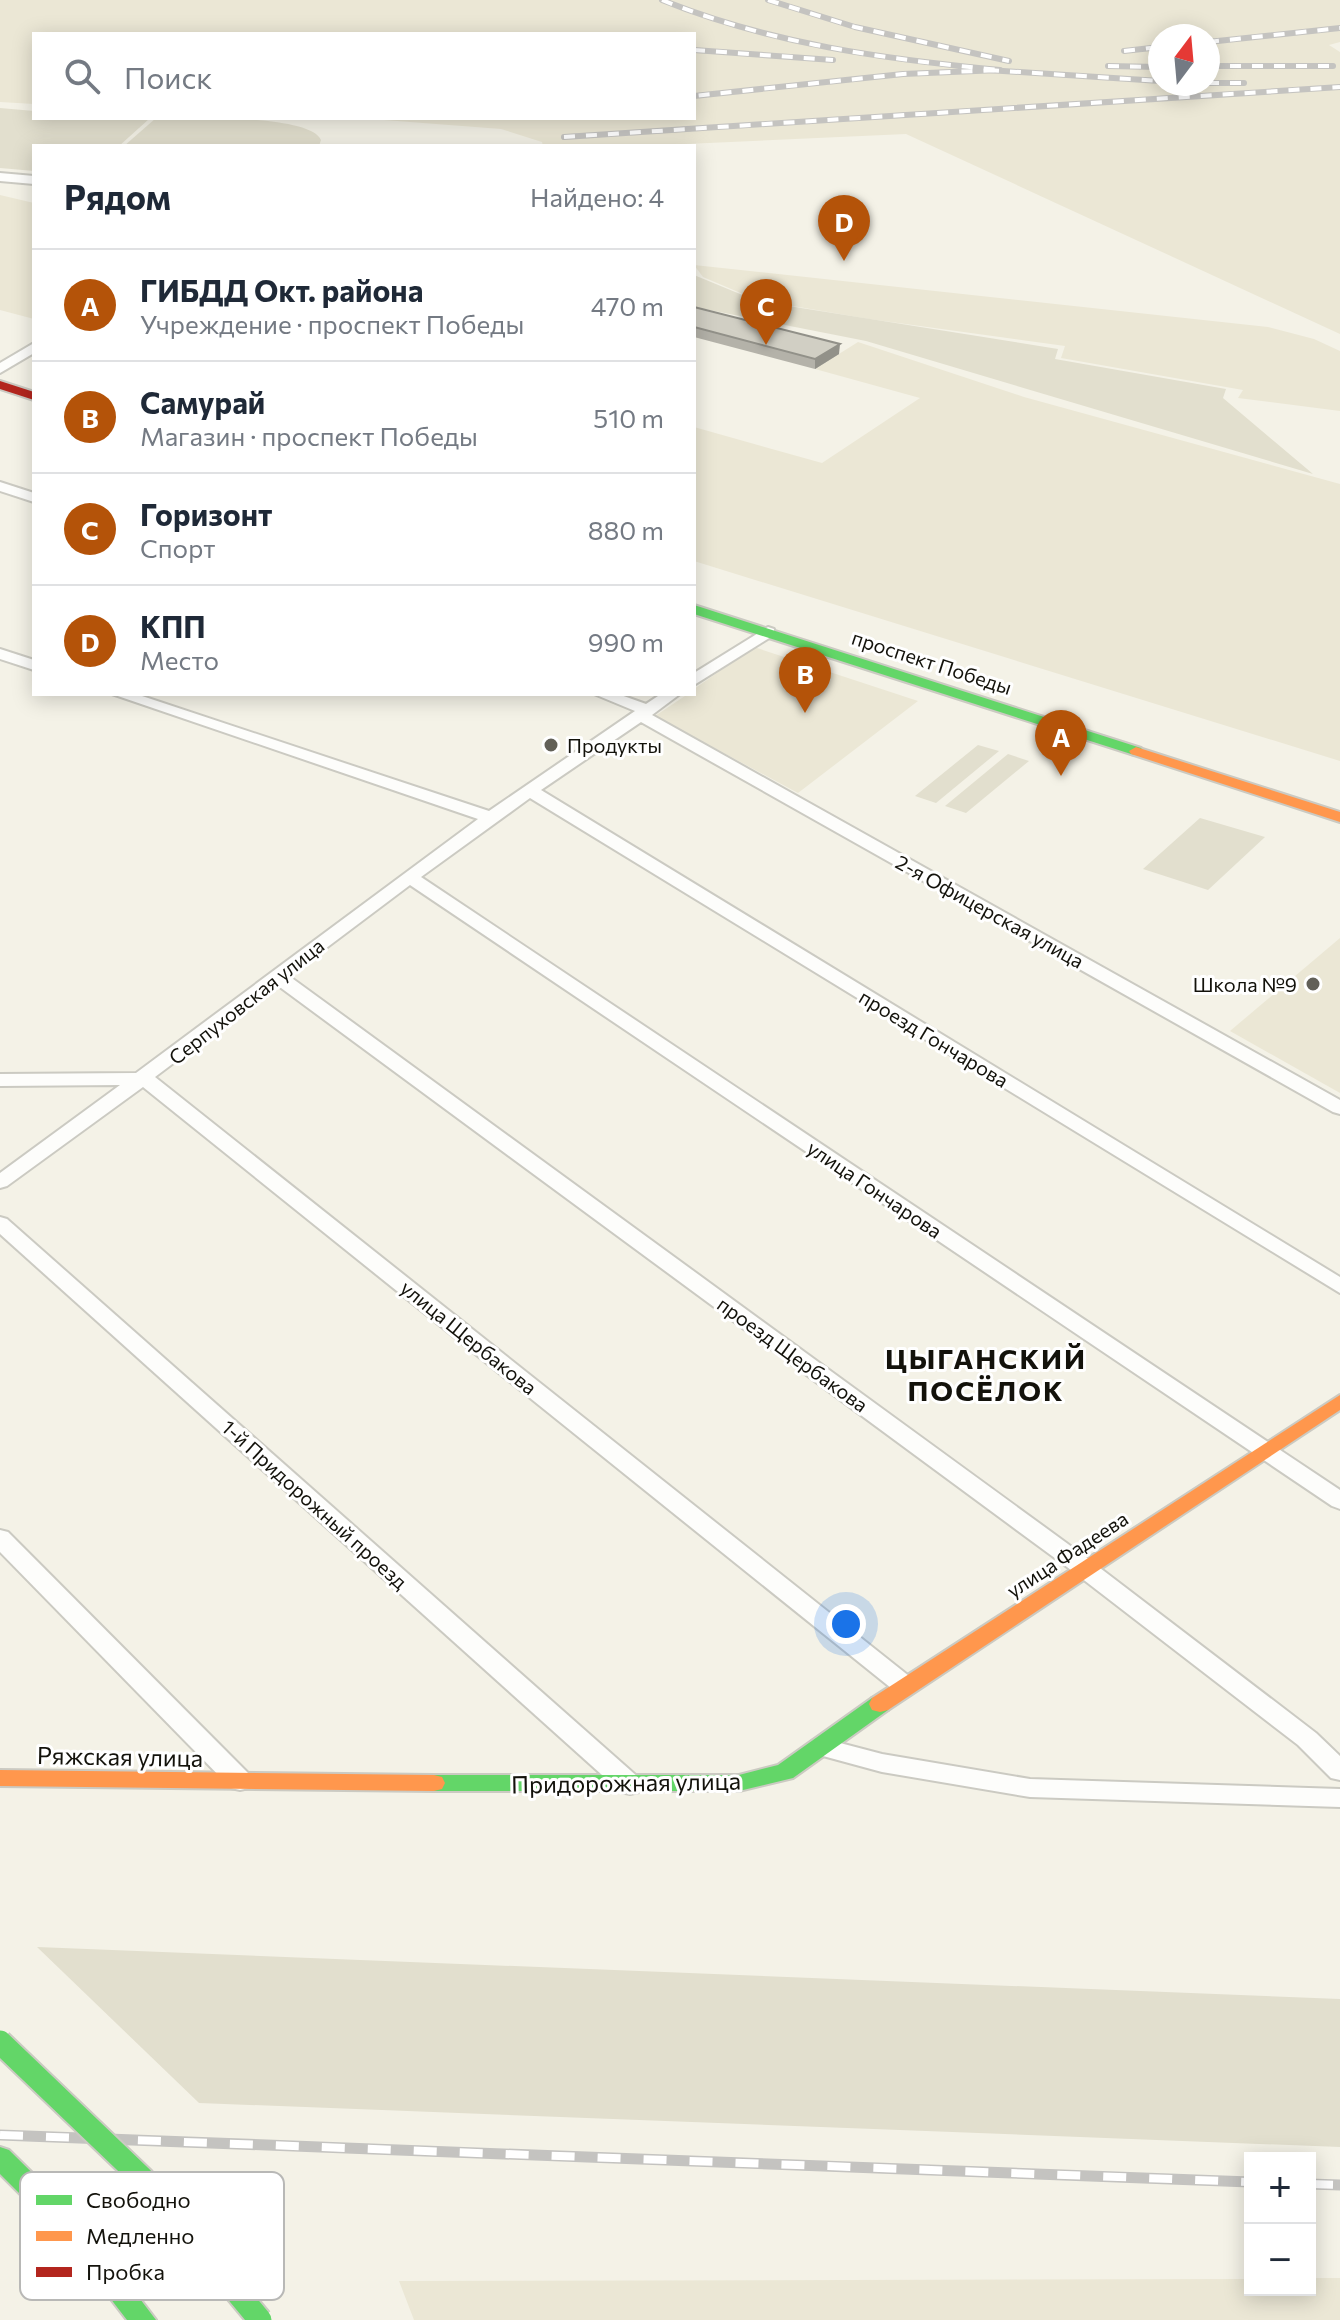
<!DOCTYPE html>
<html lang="ru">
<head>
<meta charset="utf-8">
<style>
  :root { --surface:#fff; --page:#f6f6f7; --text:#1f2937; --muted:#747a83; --line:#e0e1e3; --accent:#b45309 }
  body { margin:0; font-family:Commissioner,sans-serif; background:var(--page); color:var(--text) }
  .controls { position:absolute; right:24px; bottom:24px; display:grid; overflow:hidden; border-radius:0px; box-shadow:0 4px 20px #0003 }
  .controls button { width:72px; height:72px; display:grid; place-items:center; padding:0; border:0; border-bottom:2px solid var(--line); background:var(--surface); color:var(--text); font:40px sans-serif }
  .compass { position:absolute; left:1148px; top:24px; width:72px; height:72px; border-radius:50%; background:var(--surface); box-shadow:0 4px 20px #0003; rotate:16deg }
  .you { position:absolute; left:846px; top:1624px; width:28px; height:28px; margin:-20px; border:6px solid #fff; border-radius:50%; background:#1a73e8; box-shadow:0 0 0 12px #1a73e833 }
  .badge { display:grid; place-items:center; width:52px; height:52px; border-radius:50%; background:var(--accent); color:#fff; font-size:26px; font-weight:700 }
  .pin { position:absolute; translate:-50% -66px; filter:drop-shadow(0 2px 4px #0008) }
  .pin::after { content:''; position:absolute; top:42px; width:28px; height:24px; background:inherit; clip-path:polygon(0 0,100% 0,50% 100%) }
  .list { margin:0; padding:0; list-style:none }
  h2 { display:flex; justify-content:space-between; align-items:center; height:104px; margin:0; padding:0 32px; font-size:34px }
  h2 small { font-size:26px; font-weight:400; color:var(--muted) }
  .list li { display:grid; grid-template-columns:52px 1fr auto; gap:24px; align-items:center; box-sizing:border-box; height:112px; padding:0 32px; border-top:2px solid var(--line) }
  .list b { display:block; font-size:30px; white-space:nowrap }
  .list p { margin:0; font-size:26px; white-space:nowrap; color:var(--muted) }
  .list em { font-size:26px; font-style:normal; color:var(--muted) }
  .icon { flex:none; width:44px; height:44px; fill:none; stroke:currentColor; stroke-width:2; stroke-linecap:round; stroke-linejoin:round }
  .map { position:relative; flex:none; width:1340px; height:2320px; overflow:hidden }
  .search { position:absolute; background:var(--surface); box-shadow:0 4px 20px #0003; left:32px; top:32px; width:664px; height:88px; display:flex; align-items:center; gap:20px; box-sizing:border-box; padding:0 28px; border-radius:0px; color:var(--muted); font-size:30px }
  .panel { position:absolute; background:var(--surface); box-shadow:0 4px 20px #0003; left:32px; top:144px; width:664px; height:552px; border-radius:0px }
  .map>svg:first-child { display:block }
  .built { fill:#ebe7d5; fill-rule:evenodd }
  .green { fill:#e2dfce }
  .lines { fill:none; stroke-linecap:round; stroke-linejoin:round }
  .street-casing { stroke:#cbcac2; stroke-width:4 }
  .fast-casing { stroke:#cbcac2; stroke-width:4 }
  .slow-casing { stroke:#cbcac2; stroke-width:4 }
  .jam-casing { stroke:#cbcac2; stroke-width:4 }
  .street { fill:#fdfdfb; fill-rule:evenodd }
  .fast { fill:#63d668; fill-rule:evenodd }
  .slow { fill:#ff974d; fill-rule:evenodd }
  .jam { fill:#b3261e; fill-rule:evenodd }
  .rail-far1-casing { stroke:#c4c3c0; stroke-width:6 }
  .rail-casing { stroke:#c4c3c0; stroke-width:11 }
  .rail-far1 { stroke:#fff; stroke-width:4; stroke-dasharray:11; stroke-linecap:butt }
  .rail { stroke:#fff; stroke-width:8; stroke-dasharray:23; stroke-linecap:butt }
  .fast-bridge-casing { stroke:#cbcac2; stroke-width:27; stroke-linecap:butt }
  .fast-bridge { stroke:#63d668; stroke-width:23 }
  .wall { fill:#b4b2a9 }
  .shaded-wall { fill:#929189 }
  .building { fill:#d1cfc4; stroke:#929189; stroke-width:2 }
  .poi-dot { fill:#626058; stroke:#fff; stroke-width:3 }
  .labels { text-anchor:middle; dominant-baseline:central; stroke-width:6; stroke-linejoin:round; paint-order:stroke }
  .street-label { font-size:20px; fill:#13120b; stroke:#fff }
  .poi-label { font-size:20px; fill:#13120b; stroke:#fff; text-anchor:start }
  .near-street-label { font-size:24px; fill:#13120b; stroke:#fff }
  .district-label { font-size:28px; font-weight:bold; letter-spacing:2px; fill:#13120b; stroke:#fff }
  .key { fill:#fff; stroke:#b8b8b6; stroke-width:2 }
  .key-label { font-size:22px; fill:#13120b }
</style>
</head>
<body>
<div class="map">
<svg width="1340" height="2320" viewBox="0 0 1340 2320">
  <rect width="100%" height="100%" fill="#f4f2e7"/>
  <!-- built -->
  <g class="built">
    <path d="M0 0H1340V42L1329 45 1340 52V334L906 134 642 146H543L542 142 501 129 358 118H694V34H34V104L0 102ZM1160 36H1208V84H1160Z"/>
    <path d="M0 195 34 203V319L0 310Z"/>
    <path d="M694 265 1268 327 1314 339 1340 351V411L1238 398 1243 390 1061 358 1065 346 869 319 757 300 703 277Z"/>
    <path d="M858 342 1024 397 1340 484V761L694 561V427L822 463 920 398 815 369Z"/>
    <path d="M754 647 918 701 798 793 655 716 688 694H694V689Z"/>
    <path d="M1340 938V1093L1230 1031Z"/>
    <path d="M1310 2278H1340V2320H414L399 2281 1250 2279V2290H1310Z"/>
  </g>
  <!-- green -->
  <g class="green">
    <path d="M0 108 34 111V118L149 119 119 146H34V171L0 168Z"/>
    <path d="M156 118C185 118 310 114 321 140L319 146H124Z"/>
    <path d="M694 275 757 301 1058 349 1055 359 1226 389 1223 398 1313 474 866 341 694 307Z"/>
    <path d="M978 745 999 751 936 803 915 796Z"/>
    <path d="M1008 754 1029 761 966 813 945 806Z"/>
    <path d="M1200 818 1265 837 1208 890 1143 869Z"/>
    <path d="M37 1947 1340 1999V2147L199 2103Z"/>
  </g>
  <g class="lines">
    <!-- street casing -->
    <g class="street-casing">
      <g id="street">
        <path d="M0 173 34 176V184L0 181Z"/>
        <path d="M34 343V353L0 373V363Z"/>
        <path d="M0 482 34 493V502L0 491Z"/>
        <path d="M768 627 774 629V635L694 685V673Z"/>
        <path d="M0 649 34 660V670L0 659Z"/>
        <path d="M112 694H136L489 811 635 711 594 694H618L646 704 661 694H680L652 715 1340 1100V1114L1333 1112 641 722 541 790 1340 1277V1293L530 798 421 877 1340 1490V1509L1332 1506 410 885 289 976 1083 1555 1316 1733 1340 1756V1780L1331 1778 1298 1745 1067 1567 277 985 155 1077 914 1680 917 1686 914 1692 905 1695 896 1692 143 1087 7 1186 0 1188V1173L120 1085 0 1086V1074L136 1073 478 819Z"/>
        <path d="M0 1217 7 1219 639 1778 643 1785 639 1792 630 1794 621 1792 0 1234Z"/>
        <path d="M0 1530 8 1532 249 1774 253 1781 249 1788 240 1790 231 1788 0 1552Z"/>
        <path d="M821 1738 882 1754 1030 1779 1340 1789V1807L1030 1797 882 1772 812 1753 809 1747 812 1741Z"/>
      </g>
    </g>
    <!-- fast casing -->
    <g class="fast-casing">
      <g id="fast">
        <path d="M694 605 1141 748 1143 751 1136 755 1131 754 694 614Z"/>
        <path d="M880 1696 888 1698 891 1704 888 1710 793 1778 739 1791H434L426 1789 423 1783 426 1777 434 1775H739L778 1765 872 1698Z"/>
        <path d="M0 2147 9 2150 81 2221 156 2320H127L63 2237 0 2174Z"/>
      </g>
    </g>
    <!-- slow casing -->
    <g class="slow-casing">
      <g id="slow">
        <path d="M1136 747 1340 812V822L1131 754 1129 751Z"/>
        <path d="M1340 1395V1410L888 1710 880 1712 872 1710 869 1704 872 1698Z"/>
        <path d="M0 1770 434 1775 442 1777 445 1783 442 1789 434 1791 0 1786Z"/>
      </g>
    </g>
    <!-- jam casing -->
    <g class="jam-casing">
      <path id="jam" d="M0 381 34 392V400L0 389Z"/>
    </g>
    <!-- street -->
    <use href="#street" class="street"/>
    <!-- fast -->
    <use href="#fast" class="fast"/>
    <!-- slow -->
    <use href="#slow" class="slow"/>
    <!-- jam -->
    <use href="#jam" class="jam"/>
    <!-- rail-far1 casing -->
    <g class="rail-far1-casing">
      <g id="rail-far1">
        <path d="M662 0C771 44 884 59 1000 70L903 74 694 96"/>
        <path d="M768 0 855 27 1009 61"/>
        <path d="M1208 42 1340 28"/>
        <path d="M694 50 833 60"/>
        <path d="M1124 51 1160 47"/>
        <path d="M1108 66 1160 67"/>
        <path d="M1208 66H1333"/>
        <path d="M988 70 1160 81"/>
        <path d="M1208 83H1244"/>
        <path d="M564 137 1340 87"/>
      </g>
    </g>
    <!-- rail casing -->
    <g class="rail-casing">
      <g id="rail">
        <path d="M0 2135 1250 2182"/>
        <path d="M1310 2184 1340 2185"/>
      </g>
    </g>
    <!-- rail-far1 -->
    <use href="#rail-far1" class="rail-far1"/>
    <!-- rail -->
    <use href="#rail" class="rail"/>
    <!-- fast-bridge casing -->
    <g class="fast-bridge-casing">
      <path id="fast-bridge" d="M0 2042 142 2178 260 2320"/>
    </g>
    <!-- fast-bridge -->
    <use href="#fast-bridge" class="fast-bridge"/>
  </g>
  <!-- wall -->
  <path class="wall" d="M694 307 839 354 815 369 694 337Z"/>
  <!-- shaded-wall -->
  <path class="shaded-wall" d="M840 344 839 354 815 369V359Z"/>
  <!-- building -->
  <path class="building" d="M694 307 840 344 815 359 694 327Z"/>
  <!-- markers -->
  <g class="poi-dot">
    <circle cx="551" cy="745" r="8"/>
    <circle cx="1313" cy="984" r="8"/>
  </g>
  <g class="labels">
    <!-- street labels -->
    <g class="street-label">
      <text transform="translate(932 662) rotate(18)">проспект Победы</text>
      <text transform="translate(990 911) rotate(29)">2-я Офицерская улица</text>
      <text transform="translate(246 1001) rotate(-38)">Серпуховская улица</text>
      <text transform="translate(934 1038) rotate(31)">проезд Гончарова</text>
      <text transform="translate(875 1189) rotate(34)">улица Гончарова</text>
      <text transform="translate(469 1337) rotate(39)">улица Щербакова</text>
      <text transform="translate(793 1354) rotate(36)">проезд Щербакова</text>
      <text transform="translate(315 1504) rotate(42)">1-й Придорожный проезд</text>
      <text transform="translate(1067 1554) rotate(-33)">улица Фадеева</text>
    </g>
    <!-- poi labels -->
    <g class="poi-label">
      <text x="567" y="745">Продукты</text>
      <text x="1297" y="984" text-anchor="end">Школа №9</text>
    </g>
    <!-- near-street labels -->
    <g class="near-street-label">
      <text transform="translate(120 1756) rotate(1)">Ряжская улица</text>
      <text transform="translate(626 1782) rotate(-1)">Придорожная улица</text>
    </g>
    <!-- district labels -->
    <g class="district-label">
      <text x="986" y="1358">ЦЫГАНСКИЙ<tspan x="986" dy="32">ПОСЁЛОК</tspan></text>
    </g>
  </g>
  <!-- legend -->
  <rect x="20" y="2172" width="264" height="128" rx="12" class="key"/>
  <rect x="36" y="2195" width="36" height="10" fill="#63d668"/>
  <rect x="36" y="2231" width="36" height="10" fill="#ff974d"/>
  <rect x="36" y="2267" width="36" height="10" fill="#b3261e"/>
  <g class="key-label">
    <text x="86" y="2208">Свободно</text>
    <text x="86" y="2244">Медленно</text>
    <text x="86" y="2280">Пробка</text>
  </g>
</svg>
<div class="controls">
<button>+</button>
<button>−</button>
</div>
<svg class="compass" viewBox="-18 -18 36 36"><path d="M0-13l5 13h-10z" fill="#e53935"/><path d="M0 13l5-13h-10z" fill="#747a83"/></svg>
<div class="you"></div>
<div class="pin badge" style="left:1061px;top:776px">A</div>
<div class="pin badge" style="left:805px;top:713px">B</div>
<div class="pin badge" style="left:766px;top:345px">C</div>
<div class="pin badge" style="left:844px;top:261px">D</div>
<div class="search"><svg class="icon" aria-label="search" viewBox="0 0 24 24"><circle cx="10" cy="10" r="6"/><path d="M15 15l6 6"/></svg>Поиск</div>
<section class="panel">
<h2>Рядом<small>Найдено: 4</small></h2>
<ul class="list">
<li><span class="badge">A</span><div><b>ГИБДД Окт. района</b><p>Учреждение · проспект Победы</p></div><em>470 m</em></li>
<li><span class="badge">B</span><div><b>Самурай</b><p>Магазин · проспект Победы</p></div><em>510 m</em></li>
<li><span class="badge">C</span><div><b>Горизонт</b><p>Спорт</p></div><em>880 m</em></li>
<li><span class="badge">D</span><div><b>КПП</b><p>Место</p></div><em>990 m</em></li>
</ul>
</section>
</div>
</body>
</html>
